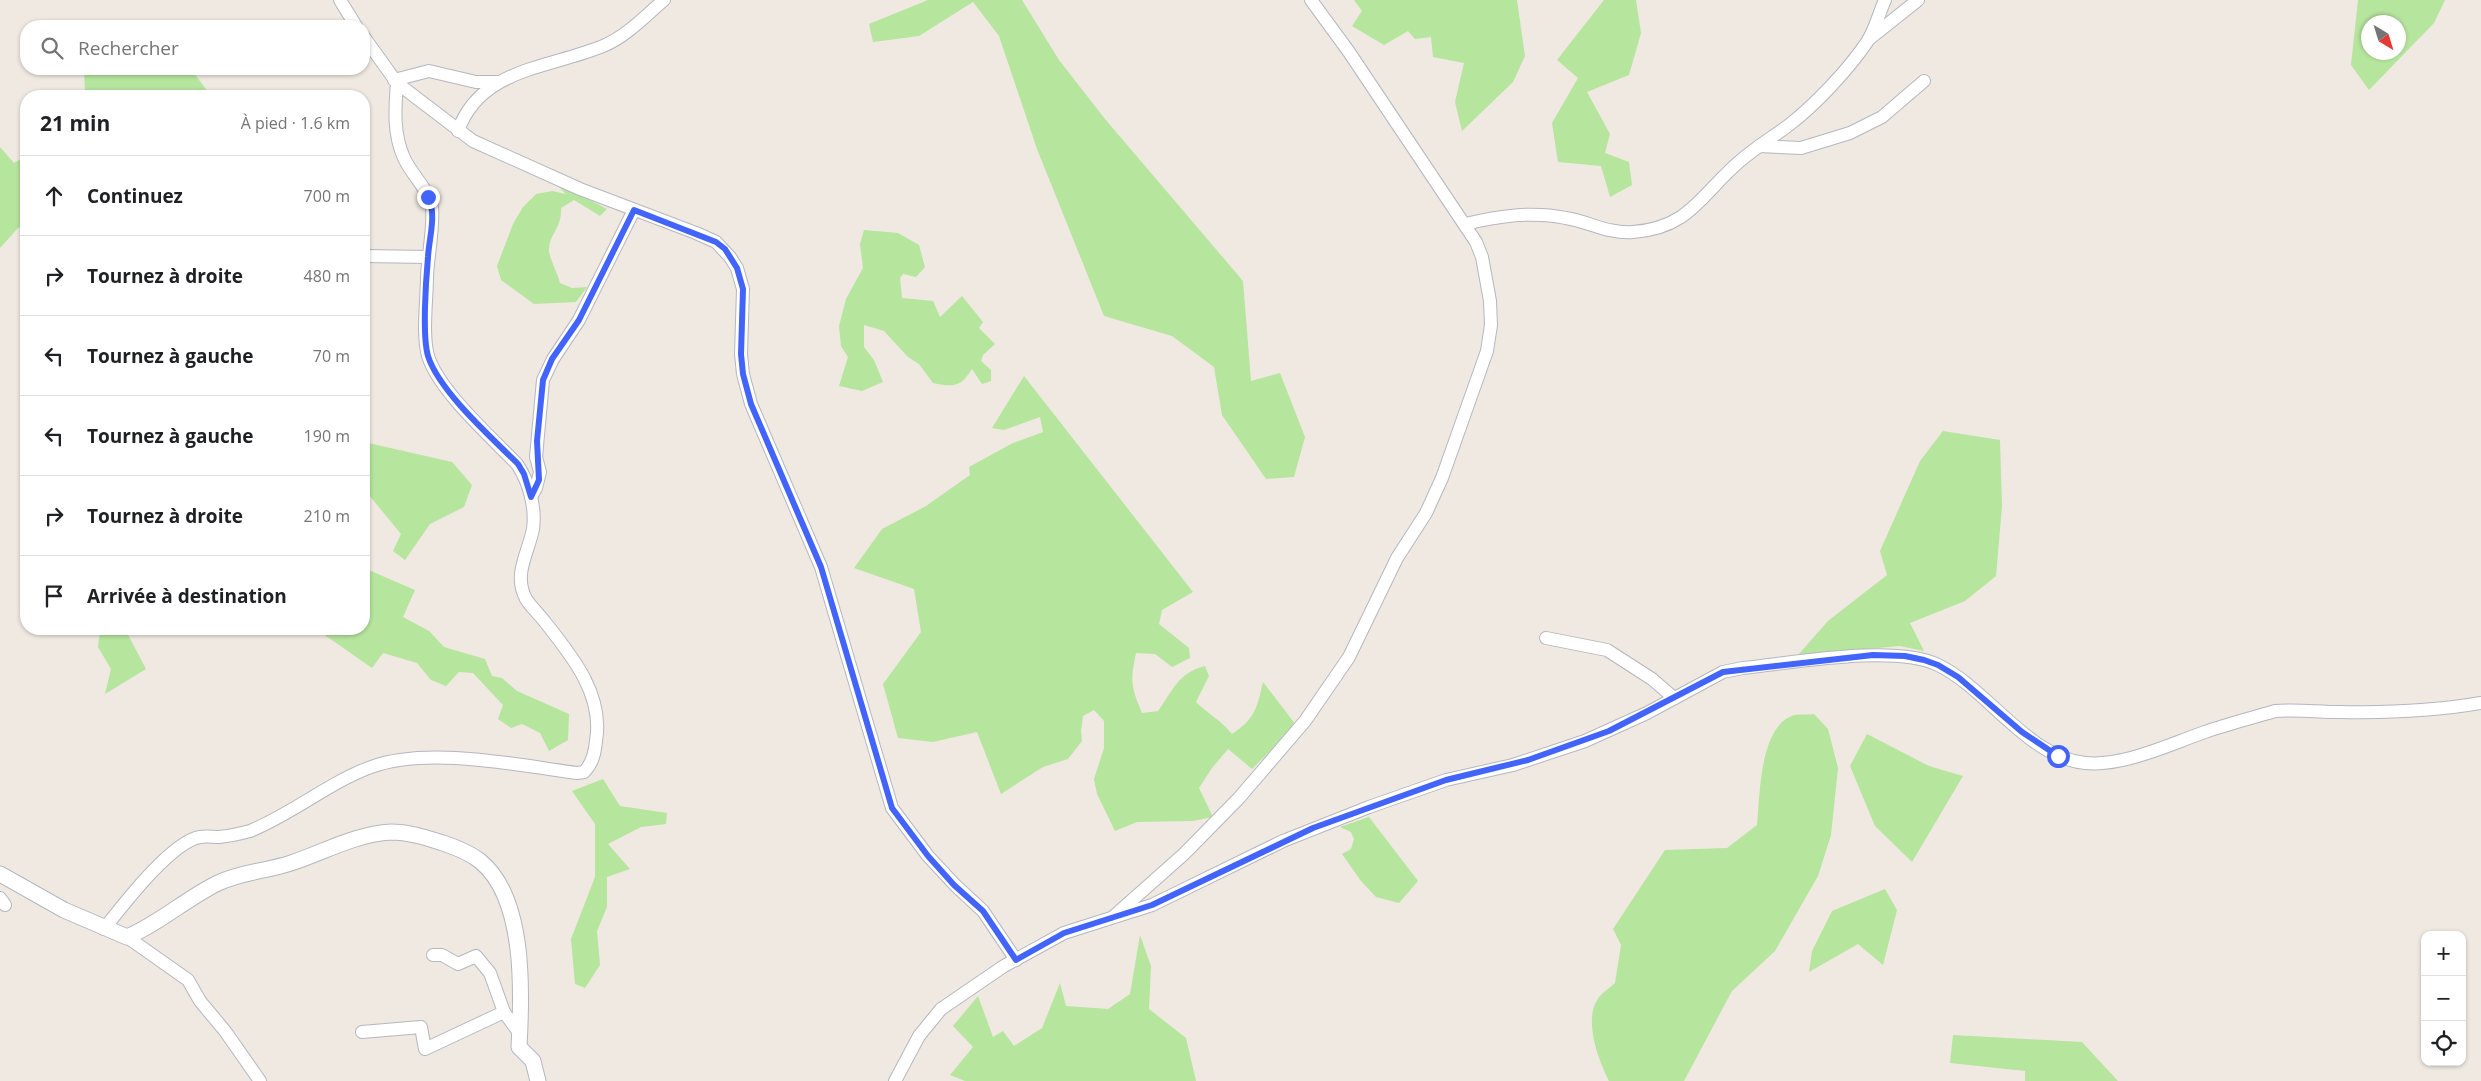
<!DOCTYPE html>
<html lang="fr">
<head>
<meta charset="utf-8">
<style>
  :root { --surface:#fff; --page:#f2f2f2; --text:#202124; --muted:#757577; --line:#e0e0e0 }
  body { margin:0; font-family:"Open Sans",sans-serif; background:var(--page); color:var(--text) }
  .controls { position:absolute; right:15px; bottom:15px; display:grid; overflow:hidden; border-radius:10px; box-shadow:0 1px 4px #0004 }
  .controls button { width:45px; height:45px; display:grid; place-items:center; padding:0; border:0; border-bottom:1px solid var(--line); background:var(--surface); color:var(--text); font:25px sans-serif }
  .compass { position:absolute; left:2361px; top:15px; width:45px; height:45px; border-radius:50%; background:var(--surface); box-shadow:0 1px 4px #0004; rotate:142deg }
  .stop { position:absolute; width:15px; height:15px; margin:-11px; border:4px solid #4264fb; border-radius:50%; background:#fff }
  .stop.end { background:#4264fb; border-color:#fff; box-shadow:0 1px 5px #0008 }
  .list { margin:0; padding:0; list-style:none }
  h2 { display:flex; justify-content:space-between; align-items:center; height:65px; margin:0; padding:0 20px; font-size:21px }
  h2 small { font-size:16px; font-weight:400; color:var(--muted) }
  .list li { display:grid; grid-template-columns:32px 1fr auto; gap:15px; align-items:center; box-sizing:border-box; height:80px; padding:0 20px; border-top:1px solid var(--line) }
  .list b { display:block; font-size:19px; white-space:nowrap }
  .list em { font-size:16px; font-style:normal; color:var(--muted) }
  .icon { flex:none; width:28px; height:28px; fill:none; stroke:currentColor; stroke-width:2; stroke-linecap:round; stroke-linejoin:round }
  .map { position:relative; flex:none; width:2481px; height:1081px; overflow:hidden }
  .search { position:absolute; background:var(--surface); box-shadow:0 1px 4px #0004; left:20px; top:20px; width:350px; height:55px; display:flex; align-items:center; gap:12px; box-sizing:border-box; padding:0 18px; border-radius:20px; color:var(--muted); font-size:19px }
  .panel { position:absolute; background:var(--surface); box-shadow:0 1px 4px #0004; left:20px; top:90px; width:350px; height:545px; border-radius:20px }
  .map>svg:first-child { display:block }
  .green { fill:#b6e59e; fill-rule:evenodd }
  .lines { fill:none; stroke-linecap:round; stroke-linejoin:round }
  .minor-casing { stroke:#b4b7c1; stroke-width:14 }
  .tertiary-casing { stroke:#b4b7c1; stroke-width:17 }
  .minor { stroke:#fff; stroke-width:12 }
  .tertiary { stroke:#fff; stroke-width:15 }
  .route { stroke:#4264fb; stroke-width:6 }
</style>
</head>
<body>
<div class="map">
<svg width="2481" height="1081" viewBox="0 0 2481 1081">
  <rect width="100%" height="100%" fill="#efe9e1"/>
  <!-- green -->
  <g class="green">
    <path d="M928 0H1022L1059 60 1105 119 1243 281 1251 381 1280 373 1305 437 1294 477 1266 479 1222 415 1214 367 1172 336 1104 316 1037 149 999 36 973 2 919 36 873 42 869 24Z"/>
    <path d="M1354 0H1517L1525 56 1513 82 1462 131 1455 102 1464 63 1433 57 1431 37 1415 39 1408 31 1384 45 1352 26 1362 11Z"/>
    <path d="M1604 0H1636L1641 33 1629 75 1587 92 1610 134 1605 153 1629 162 1632 185 1610 197 1601 166 1558 162 1552 123 1578 78 1557 60Z"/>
    <path d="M2358 0H2445L2434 23 2369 90 2351 65ZM2368 22H2398V52H2368Z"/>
    <path d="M84 69H191L211 96H58L59 93 85 94Z"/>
    <path d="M0 147 14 163 26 156V226L18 228 0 248Z"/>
    <path d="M558 186 567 188 607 209 600 216 574 200 561 208C562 228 550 233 549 249 548 256 558 274 560 283L572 288 587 287 576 302 534 304 501 280 497 266 513 224 523 207 536 194 552 191 566 194Z"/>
    <path d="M864 230 898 233 919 245 925 267 916 277 903 274 900 278 902 298 933 301 940 317 962 296 983 322 979 328 995 344 983 355 981 361 991 370V381L982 384 972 369C960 388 953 387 933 383L919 364 908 357 884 331 864 325V347L874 360 883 382 862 391 839 386 848 357 841 346 839 326 846 299 863 268 860 244Z"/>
    <path d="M1024 376 1193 592 1162 610 1159 624 1189 648 1190 658 1172 667 1155 654 1136 653C1130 682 1131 686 1142 713L1158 711C1173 690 1178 673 1205 666L1209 676 1196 702C1208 714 1222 721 1232 734 1255 719 1257 708 1263 682L1296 725 1252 769 1228 749 1212 768 1199 788 1213 817 1193 821 1137 822 1115 831 1097 794 1094 779 1104 748V721L1094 710 1083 716 1081 731 1082 741 1068 759 1043 767 1001 794 977 732 933 742 898 738 883 684 921 632 914 589 854 568 882 529 926 506 970 475 969 467 1013 443 1043 432 1040 417 1004 430 992 428Z"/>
    <path d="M1943 431 2000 440 2002 506 1996 576 1965 601 1910 623 1924 651 1900 646 1798 655 1828 621 1887 575 1880 551 1920 461Z"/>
    <path d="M364 442 452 462 472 485 464 507 430 524 405 560 393 551 401 534 364 489Z"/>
    <path d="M364 568 415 590 403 617 429 631 444 647 485 659 492 676 502 678 517 691 569 714 568 740 549 751 540 733 522 724 511 728 498 719 503 705 473 673 459 672 446 686 431 680 417 663 383 653 372 668 316 629H364Z"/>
    <path d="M100 629H125L146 669 105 694 111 669 98 647Z"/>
    <path d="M1814 714 1828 729 1838 768 1831 835 1818 876 1775 951 1732 991 1684 1081H1609C1598 1059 1582 1017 1600 996 1604 991 1611 987 1615 983L1621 945 1613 929 1665 850 1727 848 1757 825C1760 796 1759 726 1794 715 1800 714 1808 715 1814 714Z"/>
    <path d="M1867 734 1929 766 1963 776 1912 862 1875 826 1850 766Z"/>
    <path d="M603 779 620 806 667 813 666 824 641 827 608 844 630 869 607 877V907L597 931 600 965 585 988 575 984 571 939 595 877V824L572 791Z"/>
    <path d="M1369 817 1418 881 1399 903 1376 897 1361 881 1342 854 1351 849 1354 839 1351 832 1340 827Z"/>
    <path d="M1885 889 1897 910 1883 965 1858 944 1809 972 1812 951 1832 911Z"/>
    <path d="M1140 935 1151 966 1149 1009 1186 1038 1196 1081H965L950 1075 973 1047 953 1026 978 996 993 1037 1003 1031 1014 1046 1042 1028 1060 983 1066 1006 1108 1009 1130 994Z"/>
    <path d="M1953 1035 2082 1042 2118 1081H2025V1071L1950 1063Z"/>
  </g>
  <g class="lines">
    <!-- minor casing -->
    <g class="minor-casing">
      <g id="minor">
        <path d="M340 0 356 26"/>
        <path d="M364 37 397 83 473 141 580 189 696 233 716 242 730 257 737 268 743 289 741 354 743 374 751 404 821 567 892 808 928 856 955 885 983 911 1016 960"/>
        <path d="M1869 39 1918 0"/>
        <path d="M394 80 429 71 476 82H498"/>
        <path d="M458 131C480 68 550 68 603 46 627 36 645 16 664 0"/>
        <path d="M1759 146 1801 148 1850 133 1882 117 1924 81"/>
        <path d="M1465 224C1499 216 1532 211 1566 218 1590 222 1608 234 1633 232 1690 228 1701 194 1740 161 1755 148 1773 137 1789 125 1816 104 1848 70 1867 42 1875 30 1879 13 1885 0"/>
        <path d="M364 256 428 257"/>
        <path d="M531 497 536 488 540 472 536 457 543 380 553 359 579 320 634 210"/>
        <path d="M1546 638 1607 650 1652 679 1674 698"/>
        <path d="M0 898 5 905"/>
        <path d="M1113 917 1184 854 1239 798 1305 721 1349 657 1397 558 1426 513 1442 478 1487 351 1491 325 1490 301 1482 257 1476 242 1349 52 1311 0"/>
        <path d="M104 929C123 905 171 842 200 837 206 836 213 837 219 837 230 836 239 834 250 831 292 814 328 783 371 767 428 746 517 765 577 773L584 772C593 763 595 752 596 741 604 695 572 656 545 622 539 614 531 607 526 599 513 574 528 554 533 529 536 507 529 482 517 464 491 437 439 391 428 356 422 334 427 299 427 276 428 255 434 227 432 207 429 190 411 174 404 158 393 134 395 108 397 83"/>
        <path d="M127 937 188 980 200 1001 225 1031 260 1081"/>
        <path d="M433 955H442L458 964 476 956 490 973 504 1012 520 1034"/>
        <path d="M362 1032 421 1027 425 1049 504 1012"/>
        <path d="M895 1081 919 1036 941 1009 1004 966 1064 933 1152 905 1283 841 1369 807 1446 780 1513 765 1585 741 1647 713 1723 672 1743 668C1793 663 1894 644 1938 665 1988 689 2027 757 2085 763 2123 767 2170 744 2205 732 2228 724 2252 718 2275 711 2296 709 2318 712 2340 712 2386 713 2435 711 2481 703"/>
      </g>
    </g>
    <!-- tertiary casing -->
    <g class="tertiary-casing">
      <path id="tertiary" d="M0 874 64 910 127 937C157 925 187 898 218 883 241 872 267 871 291 863 324 852 356 834 391 832 409 832 427 838 443 843 455 847 470 853 480 861 526 898 522 994 519 1047L533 1061 538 1081"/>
    </g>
    <!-- minor -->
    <use href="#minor" class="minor"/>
    <!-- tertiary -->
    <use href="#tertiary" class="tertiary"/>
  </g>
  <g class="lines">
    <!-- route -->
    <path class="route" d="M428 197C437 214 429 238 428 257 426 279 422 336 428 356 439 391 491 437 518 464L524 474 531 497 539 480 537 441 543 380 552 359 579 320 634 210 716 242 725 249 737 268 743 289 741 354 743 374 751 404 821 567 892 808 928 856 954 885 983 911 1016 960 1064 933 1152 905 1313 828 1446 780 1528 760 1609 731 1723 672 1873 655 1905 656 1924 660 1938 665 1958 677 2022 732 2058 756"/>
  </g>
</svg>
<div class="controls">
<button>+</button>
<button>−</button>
<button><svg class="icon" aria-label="locate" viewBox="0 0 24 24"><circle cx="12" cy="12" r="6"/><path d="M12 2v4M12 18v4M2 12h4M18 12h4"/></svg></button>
</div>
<svg class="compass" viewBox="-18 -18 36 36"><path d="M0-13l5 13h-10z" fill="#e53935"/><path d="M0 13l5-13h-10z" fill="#757577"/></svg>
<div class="stop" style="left:2058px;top:756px"></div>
<div class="stop end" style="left:428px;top:197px"></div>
<div class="search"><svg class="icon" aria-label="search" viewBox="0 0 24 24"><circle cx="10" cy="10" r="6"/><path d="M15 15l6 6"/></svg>Rechercher</div>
<section class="panel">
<h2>21 min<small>À pied · 1.6 km</small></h2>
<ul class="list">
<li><svg class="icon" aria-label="ahead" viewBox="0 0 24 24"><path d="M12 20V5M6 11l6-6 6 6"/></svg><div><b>Continuez</b></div><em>700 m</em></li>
<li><svg class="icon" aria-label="right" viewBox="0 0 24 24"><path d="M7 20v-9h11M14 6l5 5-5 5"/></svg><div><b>Tournez à droite</b></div><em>480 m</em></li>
<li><svg class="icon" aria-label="left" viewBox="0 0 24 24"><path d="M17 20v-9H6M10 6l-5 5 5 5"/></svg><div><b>Tournez à gauche</b></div><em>70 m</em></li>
<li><svg class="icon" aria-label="left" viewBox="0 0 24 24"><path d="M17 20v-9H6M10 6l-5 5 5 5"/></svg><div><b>Tournez à gauche</b></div><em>190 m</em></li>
<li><svg class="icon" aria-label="right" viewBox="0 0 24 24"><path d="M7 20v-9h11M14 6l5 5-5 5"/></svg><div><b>Tournez à droite</b></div><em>210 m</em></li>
<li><svg class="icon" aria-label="arrive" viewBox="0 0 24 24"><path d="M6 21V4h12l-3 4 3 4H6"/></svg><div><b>Arrivée à destination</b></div></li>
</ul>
</section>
</div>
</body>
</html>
